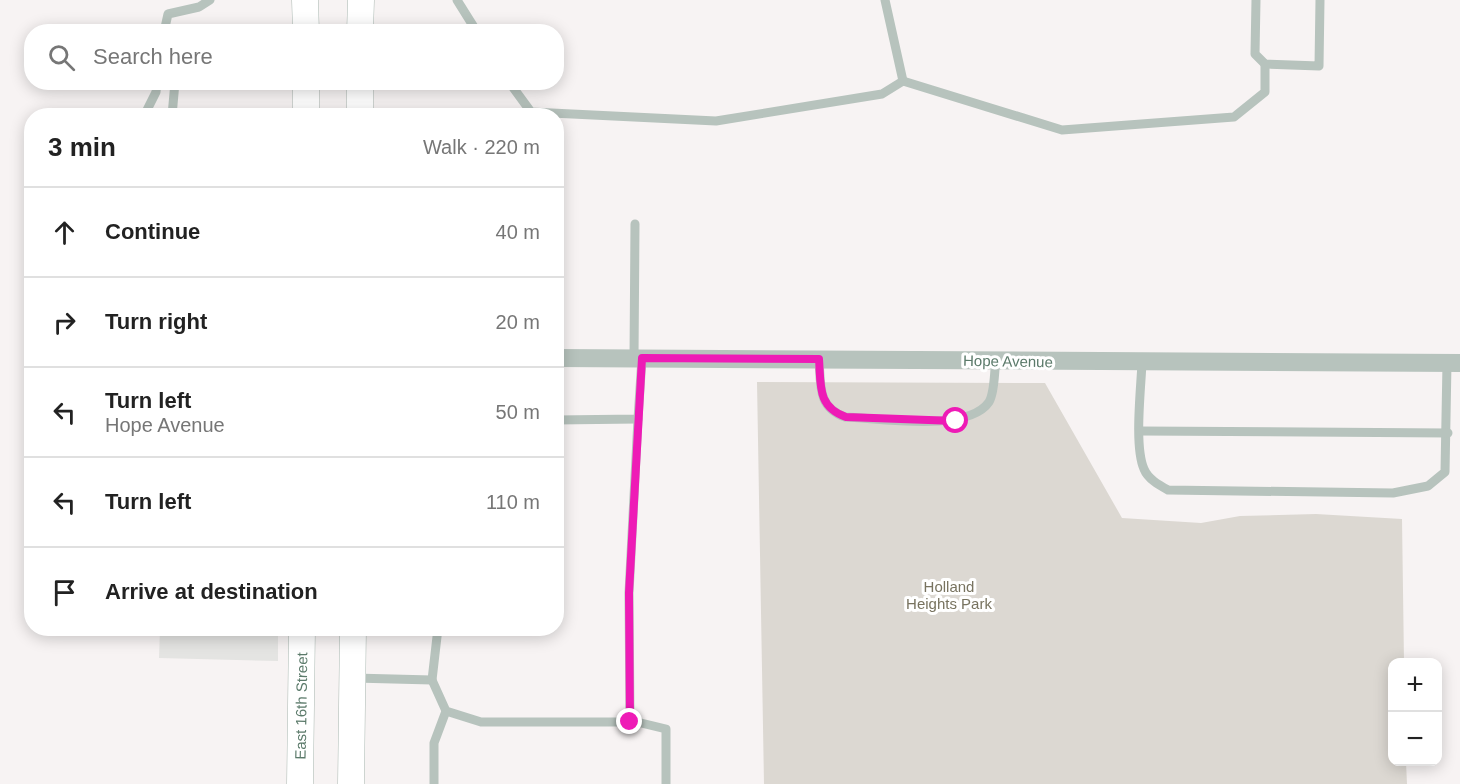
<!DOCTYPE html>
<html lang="en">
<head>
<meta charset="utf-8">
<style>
  :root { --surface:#fff; --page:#f6f6f6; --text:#222; --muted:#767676; --line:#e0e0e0 }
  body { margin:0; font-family:Arial,sans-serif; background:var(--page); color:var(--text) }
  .controls { position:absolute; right:18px; bottom:18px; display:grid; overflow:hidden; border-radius:12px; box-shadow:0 3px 15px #0003 }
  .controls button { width:54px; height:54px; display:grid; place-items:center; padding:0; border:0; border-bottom:2px solid var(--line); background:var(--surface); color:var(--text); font:30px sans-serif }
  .stop { position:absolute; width:18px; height:18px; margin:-14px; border:4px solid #ee1bb6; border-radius:50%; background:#fff }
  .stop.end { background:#ee1bb6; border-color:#fff; box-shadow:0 2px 6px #0008 }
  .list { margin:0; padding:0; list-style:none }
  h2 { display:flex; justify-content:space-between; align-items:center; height:78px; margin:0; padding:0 24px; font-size:26px }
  h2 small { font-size:20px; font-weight:400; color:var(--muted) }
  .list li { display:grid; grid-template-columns:39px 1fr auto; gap:18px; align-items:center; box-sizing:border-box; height:90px; padding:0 24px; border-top:2px solid var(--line) }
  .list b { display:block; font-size:22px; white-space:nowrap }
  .list p { margin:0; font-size:20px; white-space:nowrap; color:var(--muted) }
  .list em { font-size:20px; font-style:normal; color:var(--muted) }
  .icon { flex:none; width:33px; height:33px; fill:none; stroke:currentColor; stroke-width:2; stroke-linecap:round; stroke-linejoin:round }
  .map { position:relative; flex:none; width:1460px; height:784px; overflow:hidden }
  .search { position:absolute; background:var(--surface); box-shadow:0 3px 15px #0003; left:24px; top:24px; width:540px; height:66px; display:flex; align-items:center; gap:15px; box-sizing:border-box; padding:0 21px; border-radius:24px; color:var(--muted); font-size:22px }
  .panel { position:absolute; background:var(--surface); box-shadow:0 3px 15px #0003; left:24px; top:108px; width:540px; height:528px; border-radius:24px }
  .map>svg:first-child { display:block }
  .built { fill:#e4e4e2 }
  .green { fill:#dcd8d2 }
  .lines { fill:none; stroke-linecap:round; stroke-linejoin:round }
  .secondary-casing { stroke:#aab8b1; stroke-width:27 }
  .lane { stroke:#b7c3bd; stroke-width:9 }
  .street { stroke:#b7c3bd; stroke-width:18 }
  .secondary { stroke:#fff; stroke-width:26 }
  .route { stroke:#ee1bb6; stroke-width:8 }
  .labels { text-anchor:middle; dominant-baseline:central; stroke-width:6; stroke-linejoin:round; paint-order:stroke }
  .street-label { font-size:15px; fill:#5b7a6a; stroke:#fff }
  .park-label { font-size:15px; fill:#78735f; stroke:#fff }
</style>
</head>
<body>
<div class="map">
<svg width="1460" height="784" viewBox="0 0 1460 784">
  <rect width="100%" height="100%" fill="#f7f3f3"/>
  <!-- built -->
  <path class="built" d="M160 629H278V661L159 658Z"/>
  <!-- green -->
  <path class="green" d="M757 382 1045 383 1122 518 1201 523 1240 516 1316 514 1402 519 1404 662H1392V762H1406L1407 784H764Z"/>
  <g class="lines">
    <!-- secondary casing -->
    <g class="secondary-casing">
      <g id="secondary">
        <path d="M305 0 306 32"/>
        <path d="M360 32 361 0"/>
        <path d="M306 116V82"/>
        <path d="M360 116V82"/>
        <path d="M300 784 302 628"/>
        <path d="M351 784 353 628"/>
      </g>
    </g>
    <!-- lane -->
    <g class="lane">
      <path d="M457 0 477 32"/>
      <path d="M1256 0 1255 54 1265 64 1319 66 1320 0"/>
      <path d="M164 32 168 14 199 7 210 0"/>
      <path d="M903 81 1062 130 1234 117 1265 92V64"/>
      <path d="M509 82 531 112 716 121 882 94 903 81 885 0"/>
      <path d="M144 116 156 92 157 82"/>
      <path d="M172 116 175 82"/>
      <path d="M634 358 635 224"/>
      <path d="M819 359C821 385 817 407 845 417 880 418 968 433 989 402 995 392 994 372 996 360"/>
      <path d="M1142 362C1141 389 1134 446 1144 469 1148 479 1159 485 1168 490L1393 493 1428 486 1445 472 1447 363"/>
      <path d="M556 420 638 419 642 358"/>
      <path d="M1140 431 1448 433"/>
      <path d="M354 678 432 680 438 628"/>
      <path d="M432 680 446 711 481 722H637L666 729V784"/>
      <path d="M630 722 629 593 638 419"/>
      <path d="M434 784V743L446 711"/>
    </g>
    <!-- street -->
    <path class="street" d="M556 358 1460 363"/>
    <!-- secondary -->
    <use href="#secondary" class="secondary"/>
  </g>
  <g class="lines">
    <!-- route -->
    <path class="route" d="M630 722 629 593 642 358 819 359C821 385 817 407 846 417L956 421"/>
  </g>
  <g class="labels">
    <!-- street labels -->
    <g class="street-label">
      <text transform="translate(1008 361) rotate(1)">Hope Avenue</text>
      <text transform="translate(301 706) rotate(-89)">East 16th Street</text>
    </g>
    <!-- park labels -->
    <g class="park-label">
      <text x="949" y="586">Holland<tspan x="949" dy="17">Heights Park</tspan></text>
    </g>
  </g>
</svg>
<div class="controls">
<button>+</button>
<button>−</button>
</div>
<div class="stop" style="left:956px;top:421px"></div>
<div class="stop end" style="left:630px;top:722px"></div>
<div class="search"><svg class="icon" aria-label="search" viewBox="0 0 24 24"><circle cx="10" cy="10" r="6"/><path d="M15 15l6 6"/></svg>Search here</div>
<section class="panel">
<h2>3 min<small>Walk · 220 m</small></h2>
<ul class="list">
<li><svg class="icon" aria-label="ahead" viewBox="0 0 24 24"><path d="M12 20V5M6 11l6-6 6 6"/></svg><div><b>Continue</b></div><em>40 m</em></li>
<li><svg class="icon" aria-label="right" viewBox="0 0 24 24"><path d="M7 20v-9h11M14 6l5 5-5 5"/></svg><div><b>Turn right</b></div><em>20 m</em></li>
<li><svg class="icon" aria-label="left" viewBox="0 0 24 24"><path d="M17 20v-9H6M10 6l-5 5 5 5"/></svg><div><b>Turn left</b><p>Hope Avenue</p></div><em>50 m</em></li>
<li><svg class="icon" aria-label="left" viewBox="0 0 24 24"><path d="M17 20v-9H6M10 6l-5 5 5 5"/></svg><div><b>Turn left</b></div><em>110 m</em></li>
<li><svg class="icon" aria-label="arrive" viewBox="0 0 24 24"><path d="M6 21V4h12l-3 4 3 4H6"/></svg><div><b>Arrive at destination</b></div></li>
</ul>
</section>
</div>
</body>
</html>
